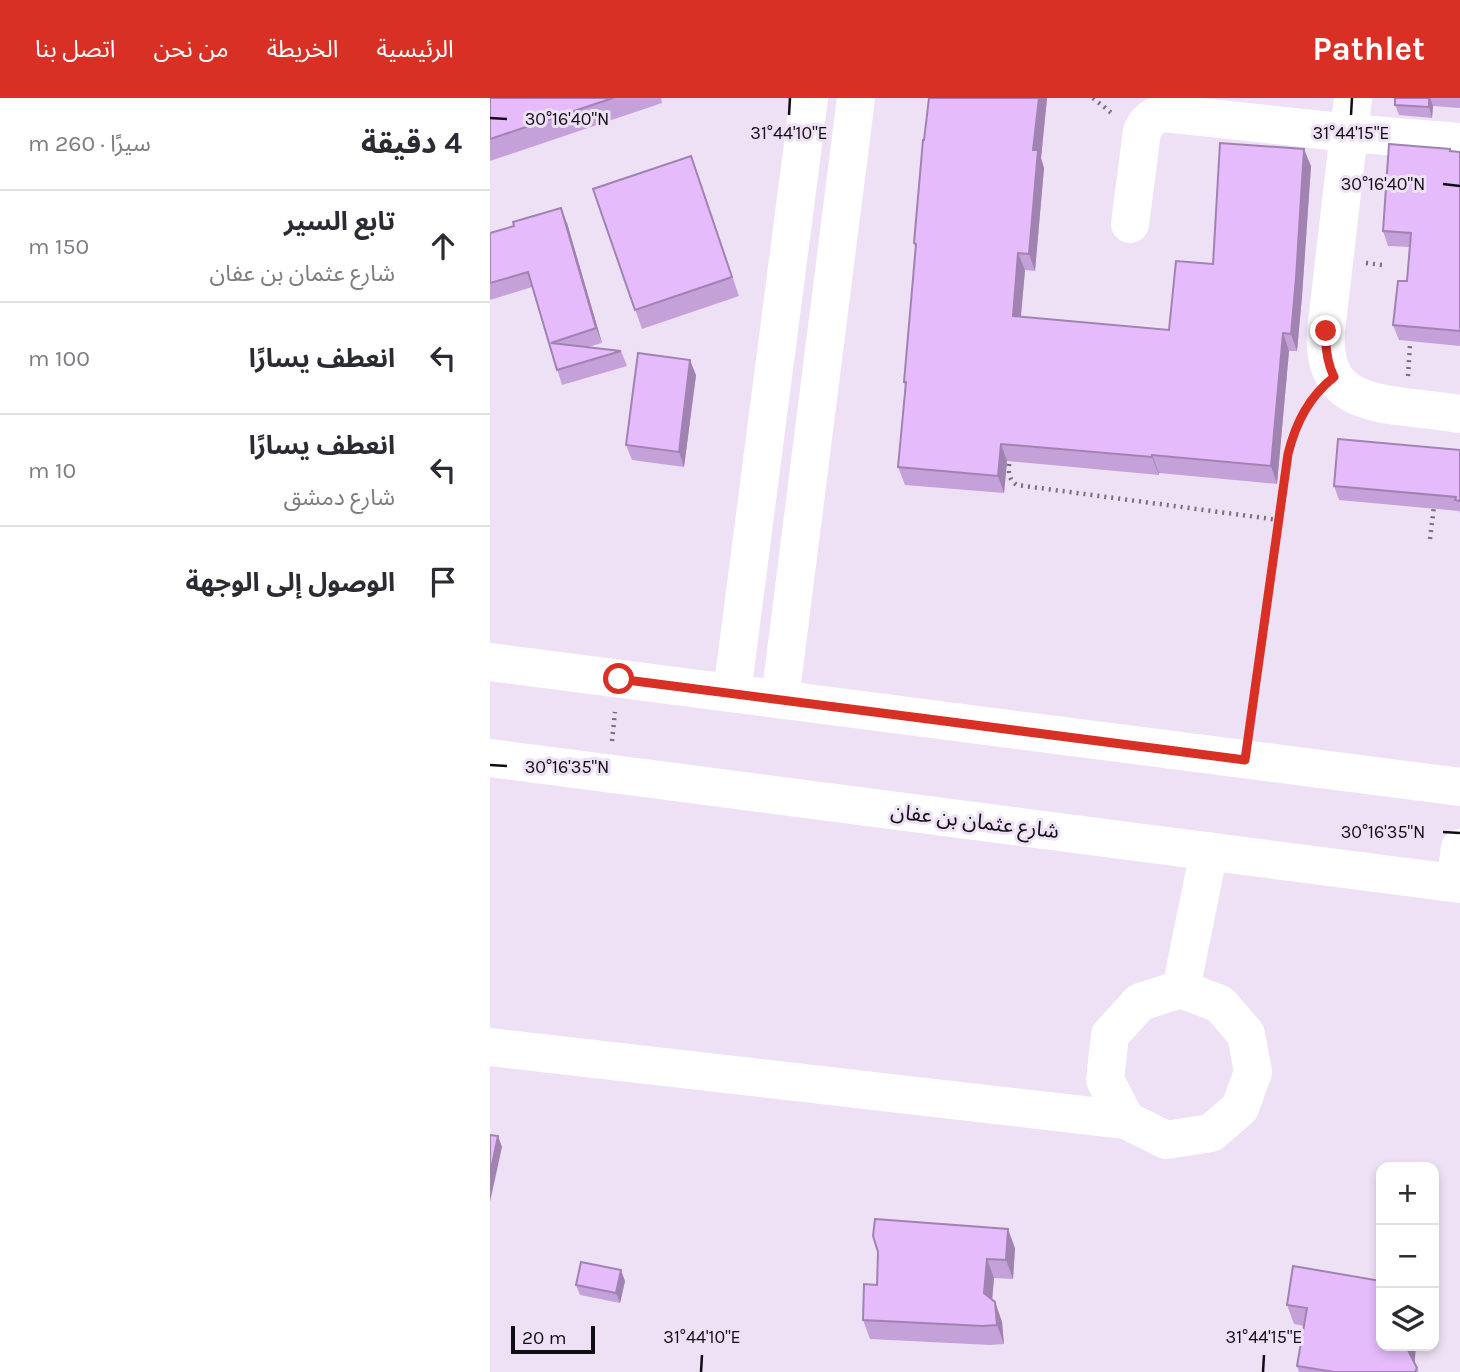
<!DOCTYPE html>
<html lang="ar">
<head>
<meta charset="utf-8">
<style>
  :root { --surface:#fff; --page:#f2f2f3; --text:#2b2b33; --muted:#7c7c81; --line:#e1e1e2; --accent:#d93025 }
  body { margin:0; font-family:Karla,"Noto Sans Arabic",sans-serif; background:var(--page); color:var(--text); direction:rtl }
  .controls { position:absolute; right:21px; bottom:21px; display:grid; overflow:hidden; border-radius:14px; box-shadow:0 4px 10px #0003 }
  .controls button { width:63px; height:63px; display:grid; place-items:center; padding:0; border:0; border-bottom:2px solid var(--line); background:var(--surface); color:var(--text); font:35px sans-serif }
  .scale { position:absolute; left:21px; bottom:18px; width:84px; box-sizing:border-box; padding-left:7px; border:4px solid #110d14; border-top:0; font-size:19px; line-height:24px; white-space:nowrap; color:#110d14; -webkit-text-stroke:5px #eee1f6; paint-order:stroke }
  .stop { position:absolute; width:21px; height:21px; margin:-16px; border:5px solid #d93025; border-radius:50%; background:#fff }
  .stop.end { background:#d93025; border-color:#fff; box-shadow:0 2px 7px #0008 }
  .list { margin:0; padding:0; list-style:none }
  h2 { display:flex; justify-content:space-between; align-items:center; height:91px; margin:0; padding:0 28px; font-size:30px }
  h2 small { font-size:23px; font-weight:400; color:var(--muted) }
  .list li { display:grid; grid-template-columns:46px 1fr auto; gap:21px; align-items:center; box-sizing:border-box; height:112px; padding:0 28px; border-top:2px solid var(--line) }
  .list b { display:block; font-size:26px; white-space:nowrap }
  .list p { margin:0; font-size:23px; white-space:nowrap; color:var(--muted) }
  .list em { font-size:23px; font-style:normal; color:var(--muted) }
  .icon { flex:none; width:38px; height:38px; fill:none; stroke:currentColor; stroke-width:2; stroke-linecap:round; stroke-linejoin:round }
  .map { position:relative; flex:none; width:970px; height:1274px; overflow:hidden; direction:ltr }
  header { display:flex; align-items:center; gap:42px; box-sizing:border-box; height:98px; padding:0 35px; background:var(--accent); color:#fff }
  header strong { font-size:33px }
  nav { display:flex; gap:38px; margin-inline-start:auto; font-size:24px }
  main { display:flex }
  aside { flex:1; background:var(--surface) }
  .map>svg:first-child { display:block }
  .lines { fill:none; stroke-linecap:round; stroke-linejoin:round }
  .path { stroke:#776f7c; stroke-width:4.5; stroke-dasharray:2 5; stroke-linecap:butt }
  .minor { stroke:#fff; stroke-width:38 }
  .major { stroke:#fff; stroke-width:38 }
  .wall { fill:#c5a1d9 }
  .shaded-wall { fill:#a083b0 }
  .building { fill:#e5bbfc; stroke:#a083b0; stroke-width:2 }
  .route { stroke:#d93025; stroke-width:9 }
  .ticks { fill:none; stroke:#110d14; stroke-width:2.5 }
  .labels { text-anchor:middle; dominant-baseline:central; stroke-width:6; stroke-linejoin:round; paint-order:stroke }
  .street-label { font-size:21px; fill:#110d14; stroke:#eee1f6 }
  .ticks-label { font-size:18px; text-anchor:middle; fill:#110d14; stroke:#eee1f6; stroke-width:6; stroke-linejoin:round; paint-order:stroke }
</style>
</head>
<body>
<header>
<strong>Pathlet</strong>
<nav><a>الرئيسية</a><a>الخريطة</a><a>من نحن</a><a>اتصل بنا</a></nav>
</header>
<main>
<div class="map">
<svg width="970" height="1274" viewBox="0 0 970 1274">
  <rect width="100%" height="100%" fill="#eee1f6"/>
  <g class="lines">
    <!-- path -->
    <g class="path">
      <path d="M603 0 624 17"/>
      <path d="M876 165 892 167"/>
      <path d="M918 278 920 247"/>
      <path d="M520 359C519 370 516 380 527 387L789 422"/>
      <path d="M940 441 944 408"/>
      <path d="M760 630 798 356C803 335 811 318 822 300"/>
      <path d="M122 643 125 614"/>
    </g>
    <!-- minor -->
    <g class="minor">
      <path d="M863 0 836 233C832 292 865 303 915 309 933 311 952 313 970 316"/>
      <path d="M640 126 652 33C657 22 664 17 675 15L859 35 970 44"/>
      <path d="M242 595 319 0"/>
      <path d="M290 601 366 0"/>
      <path d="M691 891 730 906 756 936 763 974 750 1010 721 1035 676 1042 636 1022 615 982 620 937 650 904Z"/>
      <path d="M691 891 719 753"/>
      <path d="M0 949 636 1022"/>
    </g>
    <!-- major -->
    <g class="major">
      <path d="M0 564 970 689"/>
      <path d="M0 660 970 786"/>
      <path d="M965 785 970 750"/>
    </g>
  </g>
  <!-- wall -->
  <g class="wall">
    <path d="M0 0H171L172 5 0 63Z"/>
    <path d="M439 0H557L551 60 554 70 545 173 535 172 531 219 679 232 723 166 821 68 812 198 807 253H799L787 386 669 375V377L517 363 514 395 415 387 408 369 415 288 414 284 426 152 424 145Z"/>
    <path d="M905 0H970V10L943 8 942 20 909 17 905 7Z"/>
    <path d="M960 51 961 53 970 54V248L909 242 903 227 917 183 920 149 898 148 893 133Z"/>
    <path d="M201 58 249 198 152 231 103 91Z"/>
    <path d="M77 125 112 245 98 249 131 253 137 268 72 287 42 189 0 202V135Z"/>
    <path d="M206 277 194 369 142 362 136 347Z"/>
    <path d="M970 351V415L969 413 849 402 844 388 970 352Z"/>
    <path d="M525 1150 523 1181 504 1180 502 1202 505 1204 512 1224 514 1246 500 1247 380 1241 373 1222 387 1187 388 1154Z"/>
    <path d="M803 1168 891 1248H926L924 1265 929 1274H809L807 1268 814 1228 804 1226 797 1207Z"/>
    <path d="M135 1183 130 1205 90 1197 86 1187Z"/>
  </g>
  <!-- shaded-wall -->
  <g class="shaded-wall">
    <path d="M549 0H557L551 60 554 70 545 173 539 156 543 52Z"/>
    <path d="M939 0H940L943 8 942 20 939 9Z"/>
    <path d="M814 51 821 68 812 198 807 253 801 236Z"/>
    <path d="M71 110 77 125 112 245 106 230Z"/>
    <path d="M528 155 535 172 529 236 523 218Z"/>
    <path d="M793 235 799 253 787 386 781 368Z"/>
    <path d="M200 262 206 277 194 369 189 354Z"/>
    <path d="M511 346 517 363 514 395 508 378Z"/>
    <path d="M662 357 669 375V377L662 359Z"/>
    <path d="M8 1038 12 1049 0 1104V1076Z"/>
    <path d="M518 1131 525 1150 523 1181 516 1162Z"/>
    <path d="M497 1161 504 1180 501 1214 494 1195Z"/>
    <path d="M131 1172 135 1183 130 1205 126 1195Z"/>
    <path d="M505 1204 512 1224 514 1246 507 1227Z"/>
    <path d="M917 1248H926L924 1270 917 1250Z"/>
  </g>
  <!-- building -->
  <g class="building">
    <path d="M0 0H123L0 41Z"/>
    <path d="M439 0H549L543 52H548L539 156 528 155 523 218 679 232 686 163 723 166 730 45 814 51 806 180 801 236 793 235 781 368 662 357V359L511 346 508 378 408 369 416 284H414L426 146 424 145 433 42H434Z"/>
    <path d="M905 0H939V9L905 7Z"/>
    <path d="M899 46 960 51V53L970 54V233L903 227 908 183H917L921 135 893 133Z"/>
    <path d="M201 58 242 179 145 212 103 91Z"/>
    <path d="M71 110 106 230 61 245 131 253 67 272 38 174 0 185V135L24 128 23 124Z"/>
    <path d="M148 255 200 262 189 354 136 347Z"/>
    <path d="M848 341 970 352V351V403L965 402 966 399 844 388Z"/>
    <path d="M0 1037 8 1038 0 1076Z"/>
    <path d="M385 1121 518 1131 516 1162 497 1161 494 1195 505 1204 507 1227 493 1228 373 1222 374 1186 387 1187 388 1154 383 1138Z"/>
    <path d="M91 1164 131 1172 126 1195 86 1187Z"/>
    <path d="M803 1168 891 1183V1248H917V1250L927 1270 925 1274H844L807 1268 817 1210 797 1207Z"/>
  </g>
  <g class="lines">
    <!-- route -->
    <path class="route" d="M129 581 755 662 798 356C806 324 819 299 844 279 837 264 835 250 836 233"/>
  </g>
  <!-- ticks -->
  <path class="ticks" d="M299 17 300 0M861 17 862 0M0 20 17 21M953 86 970 88M0 667 17 668M953 734 970 735M211 1274 212 1257M773 1274 774 1257"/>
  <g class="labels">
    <!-- street labels -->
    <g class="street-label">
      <text transform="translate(485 723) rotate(7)">شارع عثمان بن عفان</text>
    </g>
  </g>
  <g class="ticks-label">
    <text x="77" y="27">30°16'40"N</text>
    <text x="299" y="41">31°44'10"E</text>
    <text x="861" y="41">31°44'15"E</text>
    <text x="893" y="92">30°16'40"N</text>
    <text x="77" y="675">30°16'35"N</text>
    <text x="893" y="740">30°16'35"N</text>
    <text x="212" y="1245">31°44'10"E</text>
    <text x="774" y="1245">31°44'15"E</text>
  </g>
</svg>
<div class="controls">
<button>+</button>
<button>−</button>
<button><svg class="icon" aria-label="layers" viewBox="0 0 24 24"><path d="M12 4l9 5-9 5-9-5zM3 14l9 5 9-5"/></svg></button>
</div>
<div class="scale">20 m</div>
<div class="stop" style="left:129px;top:581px"></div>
<div class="stop end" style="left:836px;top:233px"></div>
</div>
<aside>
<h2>4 دقيقة<small>سيرًا · 260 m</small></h2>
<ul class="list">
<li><svg class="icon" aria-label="ahead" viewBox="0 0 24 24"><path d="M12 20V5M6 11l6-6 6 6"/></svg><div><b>تابع السير</b><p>شارع عثمان بن عفان</p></div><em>150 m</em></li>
<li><svg class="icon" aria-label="left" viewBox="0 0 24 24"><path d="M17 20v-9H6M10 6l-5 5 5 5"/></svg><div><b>انعطف يسارًا</b></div><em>100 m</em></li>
<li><svg class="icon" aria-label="left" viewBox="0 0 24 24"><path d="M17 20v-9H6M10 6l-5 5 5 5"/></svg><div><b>انعطف يسارًا</b><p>شارع دمشق</p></div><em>10 m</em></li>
<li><svg class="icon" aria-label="arrive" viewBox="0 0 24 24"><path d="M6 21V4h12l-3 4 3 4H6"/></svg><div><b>الوصول إلى الوجهة</b></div></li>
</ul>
</aside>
</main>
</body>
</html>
